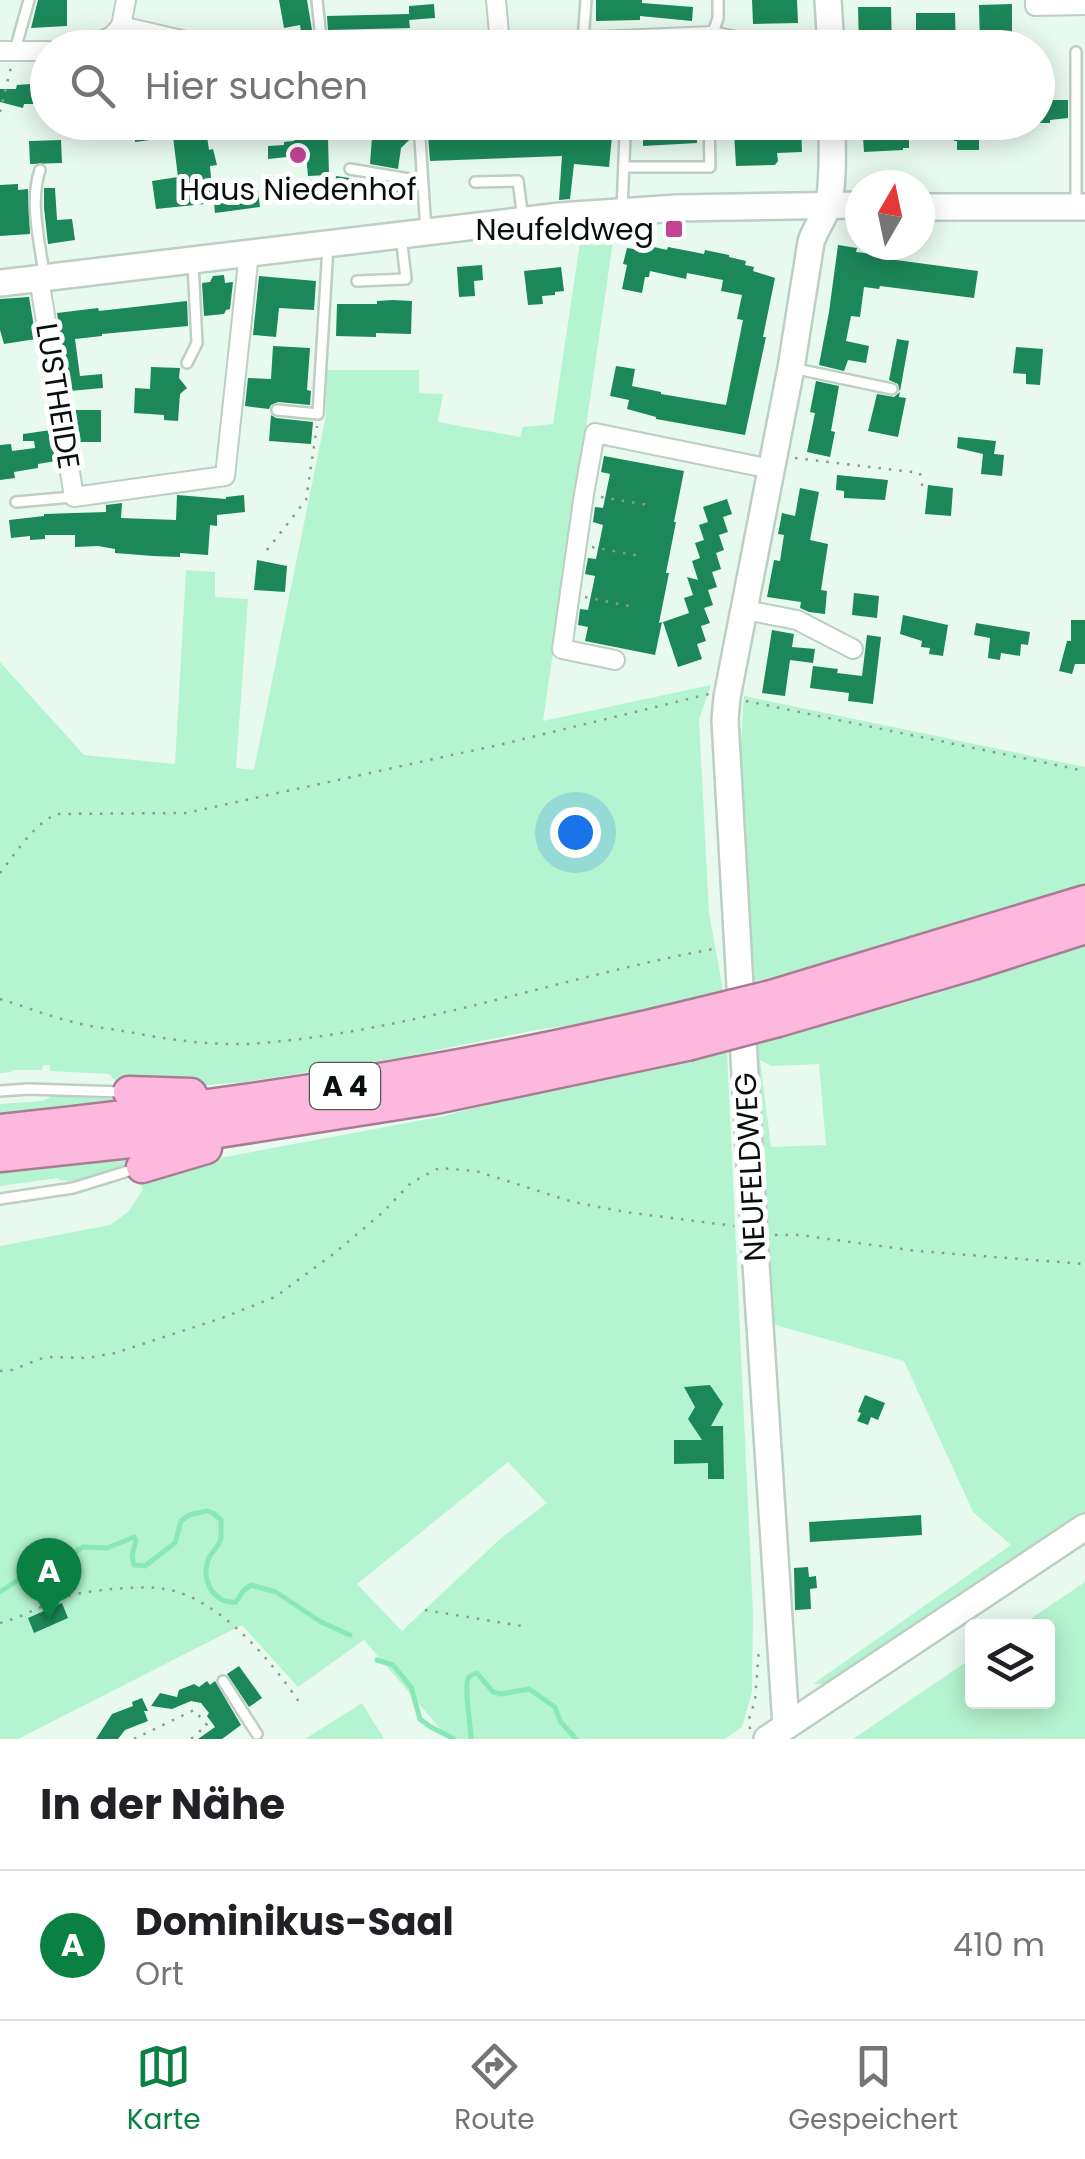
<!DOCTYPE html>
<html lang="de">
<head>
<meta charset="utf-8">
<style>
  :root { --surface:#fff; --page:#f2f2f2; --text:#202124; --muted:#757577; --line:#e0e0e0; --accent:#0b8043 }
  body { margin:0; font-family:Poppins,sans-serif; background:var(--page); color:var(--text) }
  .controls { position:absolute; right:30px; bottom:30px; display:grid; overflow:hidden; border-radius:10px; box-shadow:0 5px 25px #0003 }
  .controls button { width:90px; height:90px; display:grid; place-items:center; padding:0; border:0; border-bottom:2px solid var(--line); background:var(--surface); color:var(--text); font:50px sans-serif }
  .compass { position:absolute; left:845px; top:170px; width:90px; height:90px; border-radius:50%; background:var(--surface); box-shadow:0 5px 25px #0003; rotate:9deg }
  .you { position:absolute; left:575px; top:832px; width:35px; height:35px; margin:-25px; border:8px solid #fff; border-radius:50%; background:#1a73e8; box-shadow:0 0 0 15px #1a73e833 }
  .badge { display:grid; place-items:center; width:65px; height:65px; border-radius:50%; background:var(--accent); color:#fff; font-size:32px; font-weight:700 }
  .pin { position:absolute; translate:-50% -82px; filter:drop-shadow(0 2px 5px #0008) }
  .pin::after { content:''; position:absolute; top:52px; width:35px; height:30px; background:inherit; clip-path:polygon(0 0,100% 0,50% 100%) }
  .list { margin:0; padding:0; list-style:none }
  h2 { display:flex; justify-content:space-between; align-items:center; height:130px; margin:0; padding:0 40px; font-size:42px }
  h2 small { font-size:32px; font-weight:400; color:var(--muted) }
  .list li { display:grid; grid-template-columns:65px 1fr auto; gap:30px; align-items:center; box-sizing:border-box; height:150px; padding:0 40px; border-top:2px solid var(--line) }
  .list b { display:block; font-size:38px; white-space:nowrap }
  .list p { margin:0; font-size:32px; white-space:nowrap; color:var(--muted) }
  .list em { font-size:32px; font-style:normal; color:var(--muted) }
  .icon { flex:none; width:55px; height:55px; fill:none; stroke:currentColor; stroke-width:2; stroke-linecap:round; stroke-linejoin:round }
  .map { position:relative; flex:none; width:1085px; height:1739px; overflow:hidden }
  .search { position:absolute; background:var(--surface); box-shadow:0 5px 25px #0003; left:30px; right:30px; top:30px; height:110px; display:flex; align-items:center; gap:25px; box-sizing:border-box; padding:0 35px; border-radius:55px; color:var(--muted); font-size:38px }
  .sheet { height:280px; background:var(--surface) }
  nav { display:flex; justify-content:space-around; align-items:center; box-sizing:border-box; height:140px; border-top:2px solid var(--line); background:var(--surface); font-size:28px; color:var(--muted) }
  nav a { display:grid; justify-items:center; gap:5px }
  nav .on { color:var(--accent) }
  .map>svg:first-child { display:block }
  .green { fill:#b5f4d0; fill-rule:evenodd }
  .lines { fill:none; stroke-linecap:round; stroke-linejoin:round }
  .stream { stroke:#89e9b6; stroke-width:5 }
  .building { fill:#1c8759 }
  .service-casing { stroke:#bdcec3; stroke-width:14 }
  .minor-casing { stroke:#bdcec3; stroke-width:22 }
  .secondary-casing { stroke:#bdcec3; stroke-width:30 }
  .motorway-casing { stroke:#a87d94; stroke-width:35 }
  .path { stroke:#8c9991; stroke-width:2.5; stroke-dasharray:2.5 8; stroke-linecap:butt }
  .service { stroke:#fff; stroke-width:9 }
  .minor { stroke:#fff; stroke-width:18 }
  .secondary { stroke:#fff; stroke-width:25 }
  .motorway { stroke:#fdb8dd; stroke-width:30 }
  .motorway-bridge-casing { stroke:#a87d94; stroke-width:35; stroke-linecap:butt }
  .motorway-bridge { stroke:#fdb8dd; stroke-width:30 }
  .poi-dot { fill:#c24492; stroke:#fff; stroke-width:4 }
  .labels { text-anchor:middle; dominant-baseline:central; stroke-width:10; stroke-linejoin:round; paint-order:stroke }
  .shield { fill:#fff; stroke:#535755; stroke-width:2.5 }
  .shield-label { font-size:28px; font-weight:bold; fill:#090f0c }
  .poi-label { font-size:30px; fill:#090f0c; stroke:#fff }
  .street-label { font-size:30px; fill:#090f0c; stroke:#fff }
</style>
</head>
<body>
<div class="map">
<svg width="1085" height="1739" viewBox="0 0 1085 1739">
  <rect width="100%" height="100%" fill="#e8faef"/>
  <!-- green -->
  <g class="green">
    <path d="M615 228 543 721 711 685 699 720 709 913 723 990 593 1022 536 1030 403 1057 245 1082 175 1088 119 1085 109 1074 50 1071V1065H43L42 1070H12L11 1072 0 1073V662L84 755 175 764 186 570 215 572V597L248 599 236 768 254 770 326 415 327 370H419V393L443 394 438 422 520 437 523 427 553 424 582 229Z"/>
    <path d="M744 696 1085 767V884L943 929 750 983V927L740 757Z"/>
    <path d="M1085 946V1516L960 1600 833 1680 822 1684H813L1011 1545 973 1512 904 1361 772 1324 751 1045 914 1000ZM760 1060 772 1066 819 1064 826 1145 771 1147Z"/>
    <path d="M727 1051 753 1613 752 1692 742 1727 725 1739H449L364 1640 298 1687 242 1625 18 1739H0V1246L110 1225 128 1212 142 1191 141 1176 145 1172 439 1117 525 1095ZM508 1462 547 1503 500 1539 402 1631 357 1584Z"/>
    <path d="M53 1096 129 1100 0 1114V1104L43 1101Z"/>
    <path d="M138 1160 98 1176 72 1181 59 1180 58 1178 0 1186V1171Z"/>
    <path d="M1085 1582V1739H853L972 1658V1702H1048V1626H1020Z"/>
    <path d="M362 1703 384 1739H305Z"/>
  </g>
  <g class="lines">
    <!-- stream -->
    <g class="stream">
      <path d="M0 1592 29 1573 53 1565 83 1547 107 1548 134 1537 136 1540 132 1556 134 1565 145 1566 175 1543 181 1521 189 1515 207 1511 213 1513 221 1520C221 1524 221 1534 221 1538 219 1547 211 1552 208 1560 201 1581 214 1604 236 1602L243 1591 251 1585 276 1592 321 1622 350 1635"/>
      <path d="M377 1660 393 1665 411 1687 420 1719 429 1726 454 1739"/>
      <path d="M471 1739C471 1726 463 1684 469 1677 471 1675 474 1674 477 1673L493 1692 501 1694 529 1689 555 1707 560 1721 576 1739"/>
    </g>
  </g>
  <!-- building -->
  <g class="building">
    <path d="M38 0H67V26L31 28Z"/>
    <path d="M279 0H307L312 30 301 32 300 25 284 28Z"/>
    <path d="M596 0H642V3L693 7 692 21 640 16V20L596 21Z"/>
    <path d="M752 0H797L798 23 753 24Z"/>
    <path d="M434 4 435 18 409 20 410 28 328 30 327 16 409 14V6Z"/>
    <path d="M1012 4V48H980L979 5Z"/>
    <path d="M858 7H891L892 48H859Z"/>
    <path d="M916 13H955L956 48H916Z"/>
    <path d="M32 75H48V104H24L23 108 0 102V89H16L17 85 31 84Z"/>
    <path d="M1038 100H1068V118L1050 120V123H1038Z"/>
    <path d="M185 122H205L209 150 213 149 217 165 210 166 212 189 257 183 260 207 215 213 214 203 156 209 152 181 178 177 173 137 135 142 134 129Z"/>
    <path d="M378 122H404L403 137H412L401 148 398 169 370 164 372 137H374Z"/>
    <path d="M634 122H696L697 143 643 146V138H633L629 129 628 125H634Z"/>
    <path d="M787 122H801L802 152 777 153 778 161 775 165 736 166 734 132 787 130Z"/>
    <path d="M862 122H887V129H909V148H903V150L864 152Z"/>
    <path d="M954 127 979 128V150H957V141H954Z"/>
    <path d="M514 129V135L588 133 612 136 609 167 574 164 570 199 559 200 562 156 430 161 428 136Z"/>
    <path d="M320 135V138H328L329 175 308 176 306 155 268 159V146L284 145V142L294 141V136Z"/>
    <path d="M61 140 62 163 30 164 29 141Z"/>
    <path d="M336 176 403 186 402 196 335 190Z"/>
    <path d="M18 184V190L28 189 30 234 0 236V185Z"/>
    <path d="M44 188H55L57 220 72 219 75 240 48 244 44 208Z"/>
    <path d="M641 244 667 250 668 247 704 254 705 250 729 255V257L746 261 745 265 754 267 753 271 775 278 763 337H766L745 435 656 419V417L627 409 629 400 610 396 616 366 635 369 632 386 661 392V394L726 405 743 320 737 319 742 295 721 291 723 280 687 273 686 279 650 271 649 277H645L642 293 622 289 627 265 623 264 627 248 640 250Z"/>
    <path d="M838 245 857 248 856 252 881 255V258L978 271 974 298 880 286 879 289 864 287 860 317 851 316 846 341 869 346 866 363 848 360 844 371 819 365 829 312Z"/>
    <path d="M482 265 483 280 474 281 475 296 459 297 457 267Z"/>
    <path d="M561 267 564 291 555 292V295L542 296 543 304 528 305 524 271Z"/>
    <path d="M224 275 225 283 233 282 230 309 226 310 224 314 204 316 202 283 210 282 213 276Z"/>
    <path d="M259 276 316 281 314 310 279 308 276 337 253 335Z"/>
    <path d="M29 297 36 339 4 344 0 330V299Z"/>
    <path d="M393 300 412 301 411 334 376 333V337L336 336 337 304H377V301Z"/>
    <path d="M187 301 188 326 102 334V336L75 339 80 376 102 374 103 388 70 391 57 313 98 308 99 311Z"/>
    <path d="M897 339 909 341 899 397 906 398 898 437 868 431 877 394 894 397 900 392 898 384 889 380Z"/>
    <path d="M273 346 310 348 307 390 311 391 310 405 278 402 271 405 269 409 245 406 248 378 271 379Z"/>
    <path d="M1016 347 1043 349 1040 385 1026 384V374L1013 373Z"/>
    <path d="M151 367 180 368 179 378 187 388 180 394 178 421 164 420V415L134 413 135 388 150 389Z"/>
    <path d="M816 381 839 386 831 431 835 432 830 457 807 452 815 413 810 412Z"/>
    <path d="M73 410H101V442H78Z"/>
    <path d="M271 415 276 418 313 422 311 444 269 441Z"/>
    <path d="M51 430 56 461 38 464V468L14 472 15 478 0 480V445L11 444 12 451 35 448 34 441H23V434Z"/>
    <path d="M958 437 996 441 994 454 1004 455 1002 476 981 474 983 454 957 448Z"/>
    <path d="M604 456 684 471 674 522H676L666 573H669L659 623 662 622 655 655 585 641 588 627 578 625 580 609 588 610 595 576 585 574 588 558 596 559 603 525 593 522 595 507 603 508 610 474 601 472Z"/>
    <path d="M837 475 888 480 885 500 844 498V491L836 490Z"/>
    <path d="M928 485 953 488 951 516 925 514Z"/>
    <path d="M800 488 819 492 810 540 828 544 821 590 827 591 825 614 809 612 800 608 801 602 767 597 774 560 780 561 784 535 778 534 782 513 795 516Z"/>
    <path d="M177 495 226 499V497L244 495 245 512 217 515V526L210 525 208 555 180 553V557L153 556 115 553V549L98 546 75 547V535H45V539L30 540V536L11 538 9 520 44 516V514L106 512V505L122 503 121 518 176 520Z"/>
    <path d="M727 499 732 514 723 517 728 532 719 535 724 550 716 553 721 569 712 572 717 587 708 590 713 605 704 608 710 623 701 626 706 641 697 644 702 659 678 667 663 622 689 613 684 598 693 595 687 577 698 580 692 561 700 558 695 543 704 540 699 525 708 522 703 507Z"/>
    <path d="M257 560 287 566 285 592 254 590Z"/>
    <path d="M854 593 879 596 877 618 852 615Z"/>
    <path d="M903 615 948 625 943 656 929 654 930 648 921 647 922 641 900 634Z"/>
    <path d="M1071 620H1085V664H1075L1072 674 1059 671 1067 641H1071Z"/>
    <path d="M976 623 1030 632 1028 645 1021 644 1020 656 1001 653 1000 660 988 658 990 638 974 635Z"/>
    <path d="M772 630 794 634 792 647 815 649 813 663 790 660 785 696 762 693Z"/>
    <path d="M867 635 881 637 873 704 848 701 849 693 810 688 813 666 838 669 837 673 862 676Z"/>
    <path d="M710 1385 723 1404 711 1426H723L724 1479H708V1463L674 1464V1440H702L688 1419 695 1407 684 1387Z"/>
    <path d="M865 1395 885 1403 878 1420 871 1417 868 1425 857 1421 861 1413 858 1412Z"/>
    <path d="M921 1515 922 1535 810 1542 809 1522Z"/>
    <path d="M808 1567 809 1577 816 1576 817 1588 810 1589 811 1609 795 1610 794 1568Z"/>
    <path d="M62 1603 68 1618 34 1633 28 1618Z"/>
    <path d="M239 1666 262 1698 249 1707 227 1674Z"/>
    <path d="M207 1681 210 1685 215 1681 241 1725 222 1739H198L215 1727 207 1716 209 1713 201 1703 191 1701 172 1709 151 1706 160 1693 177 1697 179 1690 194 1684 199 1687Z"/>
    <path d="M142 1698 148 1711H144L148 1721 125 1730 118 1739H96L112 1714 133 1706 132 1702Z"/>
  </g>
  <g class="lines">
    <!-- service casing -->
    <g class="service-casing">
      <g id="service">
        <path d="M317 0 322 48"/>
        <path d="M712 36 718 18V0"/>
        <path d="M583 41 586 0"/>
        <path d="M15 50 29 0"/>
        <path d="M419 124 426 231"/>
        <path d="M624 167H710L709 122"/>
        <path d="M350 169 421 181"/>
        <path d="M40 170C29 202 40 242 44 275"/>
        <path d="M475 182 518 181 523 219"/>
        <path d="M1076 204V52"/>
        <path d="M622 210 625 136"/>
        <path d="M357 281 406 279 401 236"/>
        <path d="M187 363 197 343 193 263"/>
        <path d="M792 368 892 389"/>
        <path d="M277 410 318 414 328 246"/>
        <path d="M16 502 72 497"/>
        <path d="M0 1091 28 1089 121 1092"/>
        <path d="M0 1199 73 1188 138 1168"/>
        <path d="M223 1681 257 1734"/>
      </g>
    </g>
    <!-- minor casing -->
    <g class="minor-casing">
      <g id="minor">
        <path d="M496 0 500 45"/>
        <path d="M1035 0V6L1085 5"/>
        <path d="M121 26 199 44 229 48"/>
        <path d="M121 26 126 0"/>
        <path d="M87 48 112 36 121 26"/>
        <path d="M431 48 712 36 737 41"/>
        <path d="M0 51H48"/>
        <path d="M39 278 74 497 225 476 249 253"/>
        <path d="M745 610 797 620 853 649"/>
        <path d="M615 660 562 649 584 494 595 433 771 469"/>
      </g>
    </g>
    <!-- secondary casing -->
    <g class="secondary-casing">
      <g id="secondary">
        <path d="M828 0 831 48"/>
        <path d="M920 207H1085"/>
        <path d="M0 283 560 216 677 208 860 205"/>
        <path d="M786 1726 754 1234 725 720 727 697 791 368 811 242C815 229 824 218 828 205 834 183 832 146 832 122"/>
        <path d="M767 1739 1085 1527"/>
      </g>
    </g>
    <!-- motorway casing -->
    <g class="motorway-casing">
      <g id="motorway">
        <path d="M771 996 1085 901"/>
        <path d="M778 1021 973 964 1085 928"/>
        <path d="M129 1092 191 1094"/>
        <path d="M0 1130C231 1106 459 1072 685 1017"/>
        <path d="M0 1156 206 1134 436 1098 687 1045"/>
        <path d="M142 1167 206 1148"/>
      </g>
    </g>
    <!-- path -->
    <g class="path">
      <path d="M754 41 811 40"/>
      <path d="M0 112 11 67"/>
      <path d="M795 458 920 473 923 490"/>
      <path d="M601 497 648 505"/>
      <path d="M592 547 640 556"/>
      <path d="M267 550 306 500 317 426"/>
      <path d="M585 597 633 607"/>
      <path d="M746 701 1085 771"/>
      <path d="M0 873C16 853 32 826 56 814L186 813 503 744 709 694"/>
      <path d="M0 999C24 1006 48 1016 73 1022 87 1026 103 1028 118 1030 164 1039 214 1047 262 1043 418 1030 565 976 718 948"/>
      <path d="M775 1235H799L917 1251 1085 1264"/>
      <path d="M0 1371 12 1370 45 1357 87 1358 115 1353 222 1318 275 1297 336 1252 382 1213 411 1183 439 1168 476 1171 573 1202 625 1212 734 1226"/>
      <path d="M425 1610 522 1626"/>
      <path d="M0 1623C23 1617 43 1605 65 1597 80 1592 96 1591 111 1589 129 1588 147 1586 165 1589 219 1598 271 1660 299 1702"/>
      <path d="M750 1729 749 1719 755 1701 759 1648"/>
      <path d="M134 1739 194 1710 207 1725 191 1739"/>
    </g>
    <!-- service -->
    <use href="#service" class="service"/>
    <!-- minor -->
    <use href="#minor" class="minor"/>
    <!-- secondary -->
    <use href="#secondary" class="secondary"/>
    <!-- motorway -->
    <use href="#motorway" class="motorway"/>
    <!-- motorway-bridge casing -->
    <g class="motorway-bridge-casing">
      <g id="motorway-bridge">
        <path d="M685 1017 771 996"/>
        <path d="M687 1045 778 1021"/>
      </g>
    </g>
    <!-- motorway-bridge -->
    <use href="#motorway-bridge" class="motorway-bridge"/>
  </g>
  <!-- markers -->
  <g class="poi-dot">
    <circle cx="298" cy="155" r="10"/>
    <rect x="664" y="219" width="20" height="20" rx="5"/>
  </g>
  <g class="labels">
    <!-- shield labels -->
    <rect class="shield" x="310" y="1063" width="70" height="46" rx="8"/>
    <g class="shield-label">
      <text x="345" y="1086">A 4</text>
    </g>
    <!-- poi labels -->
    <g class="poi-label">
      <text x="298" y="189">Haus Niedenhof</text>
      <text x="654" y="229" text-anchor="end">Neufeldweg</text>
    </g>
    <!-- street labels -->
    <g class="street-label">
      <text transform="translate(58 396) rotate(81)">LUSTHEIDE</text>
      <text transform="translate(750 1167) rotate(-93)">NEUFELDWEG</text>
    </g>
  </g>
</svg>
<div class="controls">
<button><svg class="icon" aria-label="layers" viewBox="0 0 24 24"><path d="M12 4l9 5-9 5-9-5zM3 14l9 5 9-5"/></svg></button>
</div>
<svg class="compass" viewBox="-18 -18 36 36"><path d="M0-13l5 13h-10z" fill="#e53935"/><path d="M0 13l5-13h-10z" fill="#757577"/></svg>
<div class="you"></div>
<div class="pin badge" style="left:49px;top:1620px">A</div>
<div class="search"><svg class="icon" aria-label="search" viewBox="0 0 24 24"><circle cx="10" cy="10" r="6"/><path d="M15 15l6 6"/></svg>Hier suchen</div>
</div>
<section class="sheet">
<h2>In der Nähe<small></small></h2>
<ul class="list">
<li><span class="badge">A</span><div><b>Dominikus-Saal</b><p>Ort</p></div><em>410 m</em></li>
</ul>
</section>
<nav>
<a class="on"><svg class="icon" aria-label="map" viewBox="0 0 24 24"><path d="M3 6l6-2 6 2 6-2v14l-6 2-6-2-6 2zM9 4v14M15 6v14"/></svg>Karte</a>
<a><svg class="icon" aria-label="directions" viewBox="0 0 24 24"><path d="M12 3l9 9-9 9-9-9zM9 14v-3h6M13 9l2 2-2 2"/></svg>Route</a>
<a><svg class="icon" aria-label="saved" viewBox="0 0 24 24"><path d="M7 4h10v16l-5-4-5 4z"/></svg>Gespeichert</a>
</nav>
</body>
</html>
